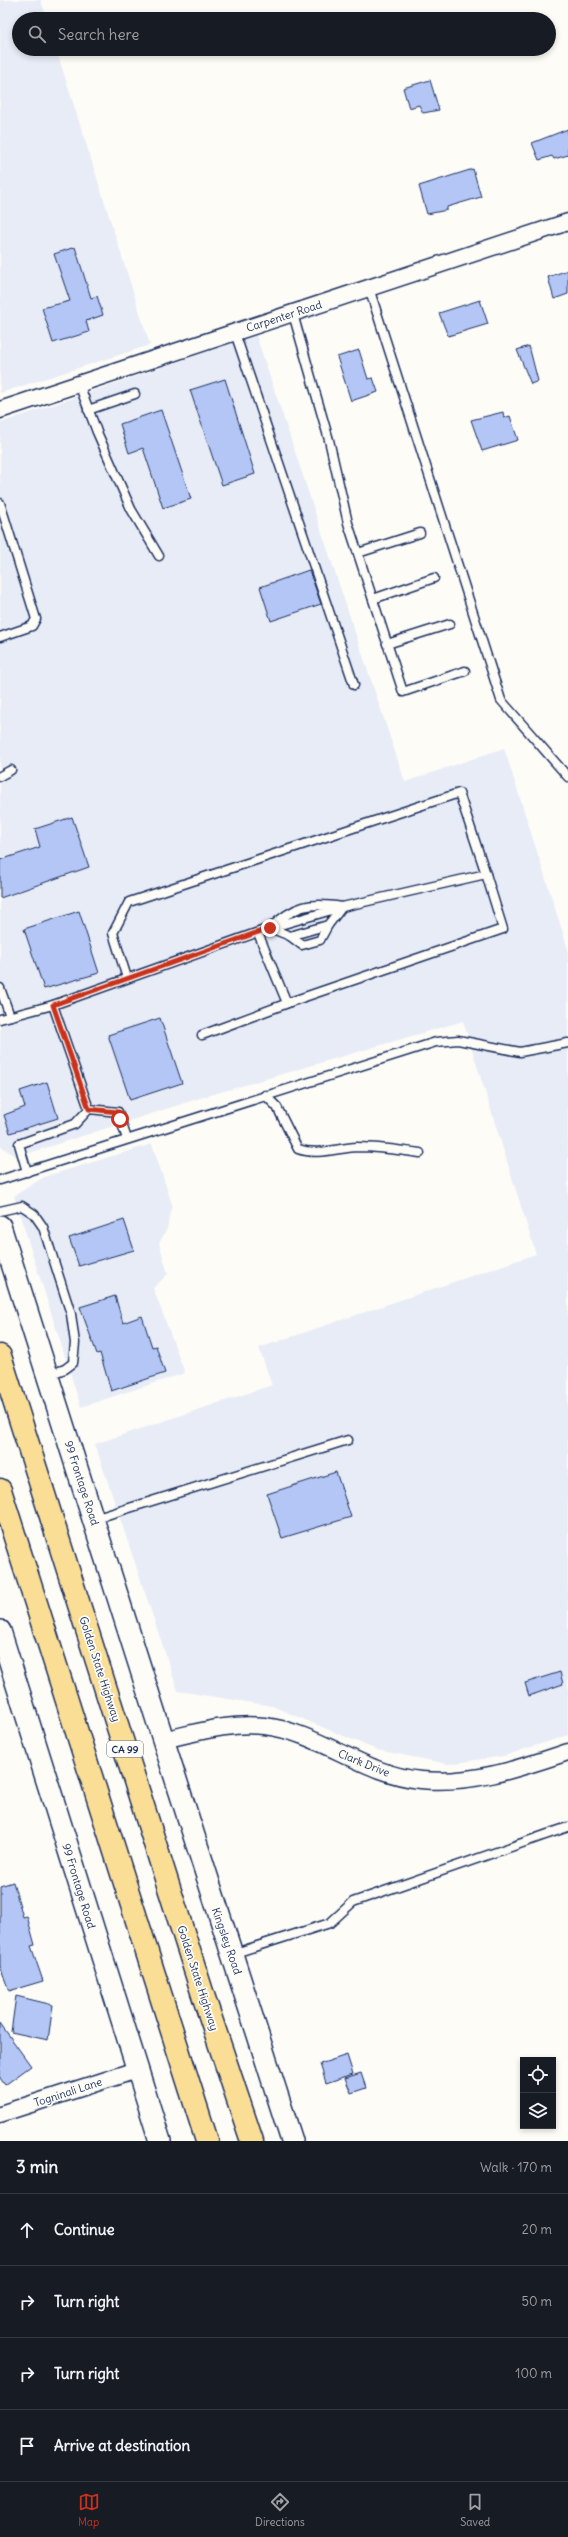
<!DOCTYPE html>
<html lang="en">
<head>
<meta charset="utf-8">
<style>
  :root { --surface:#171b24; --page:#242831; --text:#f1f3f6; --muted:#9ea1a6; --line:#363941; --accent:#c8321e }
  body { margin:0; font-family:Delius,sans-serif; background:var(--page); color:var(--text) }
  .controls { position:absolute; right:12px; bottom:12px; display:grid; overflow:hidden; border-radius:0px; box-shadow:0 2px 6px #0003 }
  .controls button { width:36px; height:36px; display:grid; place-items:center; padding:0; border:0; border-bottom:1px solid var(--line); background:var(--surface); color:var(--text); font:20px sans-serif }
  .stop { position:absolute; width:12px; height:12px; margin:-9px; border:3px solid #c8321e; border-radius:50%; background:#fff }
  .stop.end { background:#c8321e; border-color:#fff; box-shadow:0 1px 4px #0008 }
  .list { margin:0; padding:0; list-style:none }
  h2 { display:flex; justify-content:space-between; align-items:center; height:52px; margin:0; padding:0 16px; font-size:17px }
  h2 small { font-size:13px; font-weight:400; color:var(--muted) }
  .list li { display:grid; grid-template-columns:26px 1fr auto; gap:12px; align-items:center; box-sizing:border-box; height:72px; padding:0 16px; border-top:1px solid var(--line) }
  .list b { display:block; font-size:15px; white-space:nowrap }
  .list em { font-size:13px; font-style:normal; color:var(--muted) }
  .icon { flex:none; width:22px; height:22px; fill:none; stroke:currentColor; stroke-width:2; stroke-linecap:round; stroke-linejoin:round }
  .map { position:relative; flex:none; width:568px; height:2141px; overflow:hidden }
  .search { position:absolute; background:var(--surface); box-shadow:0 2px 6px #0003; left:12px; right:12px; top:12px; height:44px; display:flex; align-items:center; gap:10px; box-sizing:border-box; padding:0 14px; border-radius:22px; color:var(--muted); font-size:15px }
  .sheet { height:340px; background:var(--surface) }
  nav { display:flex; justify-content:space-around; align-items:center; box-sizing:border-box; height:56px; border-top:1px solid var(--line); background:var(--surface); font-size:11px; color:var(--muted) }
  nav a { display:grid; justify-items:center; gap:2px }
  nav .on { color:var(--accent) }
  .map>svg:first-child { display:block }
  .built { fill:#e7ecf6 }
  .building { fill:#b3c6f5; stroke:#1b2f5e }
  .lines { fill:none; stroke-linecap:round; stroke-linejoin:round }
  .service-casing { stroke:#1b2f5e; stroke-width:11 }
  .minor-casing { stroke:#1b2f5e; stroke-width:19 }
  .tertiary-casing { stroke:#1b2f5e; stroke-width:24 }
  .motorway-casing { stroke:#1b2f5e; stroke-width:25 }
  .service { stroke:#fdfcf7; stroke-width:8 }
  .minor { stroke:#fdfcf7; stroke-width:16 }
  .tertiary { stroke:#fdfcf7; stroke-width:21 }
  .motorway { stroke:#fbde96; stroke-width:22 }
  .route { stroke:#c8321e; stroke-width:5 }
  .labels { text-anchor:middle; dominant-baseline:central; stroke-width:3.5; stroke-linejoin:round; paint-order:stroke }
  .shield { fill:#fdfcf7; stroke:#5f6c8c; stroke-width:1 }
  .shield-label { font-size:10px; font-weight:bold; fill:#1b2f5e }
  .street-label { font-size:11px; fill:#1b2f5e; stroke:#fdfcf7 }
</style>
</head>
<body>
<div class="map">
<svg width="568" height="2141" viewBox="0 0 568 2141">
  <rect width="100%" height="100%" fill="#fdfcf7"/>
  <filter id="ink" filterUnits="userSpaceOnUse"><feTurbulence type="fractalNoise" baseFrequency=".025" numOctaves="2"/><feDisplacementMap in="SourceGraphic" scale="8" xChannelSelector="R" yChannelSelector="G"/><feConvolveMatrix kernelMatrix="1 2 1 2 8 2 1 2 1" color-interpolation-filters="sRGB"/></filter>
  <g filter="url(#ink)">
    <!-- built -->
    <g class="built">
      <path d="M0 0H41L47 19H19V49H56L150 345 0 393Z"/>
      <path d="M256 335 405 782 504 748 568 949V1735L504 1756 448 1764 377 1750 272 1706 178 1691 95 1444 272 1385 259 1348 536 1254 463 1021 197 1099 17 1157 0 1146V423Z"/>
      <path d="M152 1144 172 1204 167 1229 159 1243 168 1274 153 1288 185 1373 81 1407 14 1196 44 1177Z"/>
    </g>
    <!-- building -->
    <g class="building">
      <path d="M430 80 439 110 423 113 419 105 409 108 403 88Z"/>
      <path d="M568 129V155L554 159 552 156 539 160 532 143Z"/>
      <path d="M473 169 481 197 447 207V210L427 214 419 186Z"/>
      <path d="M75 247 91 298 97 296 103 315 86 321 89 332 53 343 42 308 70 301 54 254Z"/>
      <path d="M568 270V294L554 299 548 277Z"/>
      <path d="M480 300 488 324 448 336 439 313Z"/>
      <path d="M529 346 538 381 531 384 517 350Z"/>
      <path d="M359 350 368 379 373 378 378 392 351 401 337 357Z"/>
      <path d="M225 379 255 474 222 485 190 390Z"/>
      <path d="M161 410 191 499 163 508 143 448 129 453 120 424Z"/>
      <path d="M503 412 504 418 510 416 518 440 482 451 471 420Z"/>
      <path d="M309 570 321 604 271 621 260 587Z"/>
      <path d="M72 817 89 867 0 898V860L40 847 35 829Z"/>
      <path d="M79 911 99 973 44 989 24 929Z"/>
      <path d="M160 1018 182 1083 130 1100 108 1035Z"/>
      <path d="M47 1082 58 1118 10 1133 4 1115 25 1107 20 1091Z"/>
      <path d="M124 1220 134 1250 79 1266 69 1238Z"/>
      <path d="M115 1296 123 1323 142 1316 152 1347 156 1346 165 1373 111 1391 100 1353 97 1354 80 1307Z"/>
      <path d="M336 1472 351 1517 282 1538 267 1494Z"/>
      <path d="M560 1672 563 1684 529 1696 525 1683Z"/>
      <path d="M13 1882 23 1917 27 1916 35 1945 31 1946 43 1981 9 1991 0 1966V1886Z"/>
      <path d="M16 1996 53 2005 48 2040 11 2032Z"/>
      <path d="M0 2023 31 2066 5 2085 0 2078Z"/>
      <path d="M347 2055 353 2074 326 2083 320 2064Z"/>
      <path d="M361 2073 366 2088 351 2093 345 2078Z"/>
    </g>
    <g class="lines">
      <!-- service casing -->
      <g class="service-casing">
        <g id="service">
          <path d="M369 288 501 700 568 777"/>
          <path d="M293 314 329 440 348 523 403 692 465 671"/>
          <path d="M235 333 354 685"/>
          <path d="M79 384 97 432 131 509 159 556"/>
          <path d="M88 410 135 394"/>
          <path d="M0 503 36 619 32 626 0 637"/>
          <path d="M358 553 420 533"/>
          <path d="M373 599 434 578"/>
          <path d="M387 644 450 624"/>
          <path d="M0 776 11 770"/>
          <path d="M258 933 287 1003 503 929 486 874"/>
          <path d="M290 936 302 945 320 940 328 925"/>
          <path d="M127 978 113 933 129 902 459 793 486 874 342 907 328 925 290 936 270 928"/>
          <path d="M0 988 10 1016"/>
          <path d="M53 1005 89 1109"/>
          <path d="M0 1019 53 1005 270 928 342 907C309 902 295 905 270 928"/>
          <path d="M202 1035 288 1003"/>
          <path d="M265 1095 277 1107 298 1149C318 1156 337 1148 357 1147 378 1147 399 1150 420 1153"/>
          <path d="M89 1109 118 1112 127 1139"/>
          <path d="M27 1172 19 1144 75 1124 89 1109"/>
          <path d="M0 1180 436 1042 458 1040 520 1052 568 1043"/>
          <path d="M0 1211 22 1206 34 1214 43 1227 71 1314 75 1343 73 1363 65 1369 48 1375"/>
          <path d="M94 1519 348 1440"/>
          <path d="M232 1954 330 1923 353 1902 568 1827"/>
        </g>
      </g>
      <!-- minor casing -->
      <g class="minor-casing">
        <g id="minor">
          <path d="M0 410 568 222"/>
          <path d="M162 1740C195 1733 230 1722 264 1726 320 1732 364 1775 421 1780 472 1785 520 1768 568 1752"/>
          <path d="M0 2114 137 2070"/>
        </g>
      </g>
      <!-- tertiary casing -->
      <g class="tertiary-casing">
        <g id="tertiary">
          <path d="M0 1226C96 1532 194 1836 292 2141"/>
          <path d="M0 1631 160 2141"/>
        </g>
      </g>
      <!-- motorway casing -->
      <g class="motorway-casing">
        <g id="motorway">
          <path d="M0 1356 204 1998 252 2141"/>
          <path d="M0 1490 207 2141"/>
        </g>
      </g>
      <!-- service -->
      <use href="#service" class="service"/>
      <!-- minor -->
      <use href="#minor" class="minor"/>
      <!-- tertiary -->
      <use href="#tertiary" class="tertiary"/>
      <!-- motorway -->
      <use href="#motorway" class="motorway"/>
    </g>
  </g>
  <g class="lines" filter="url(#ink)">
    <!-- route -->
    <path class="route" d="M120 1119 118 1112 89 1109 53 1005 270 928"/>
  </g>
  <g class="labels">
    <!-- shield labels -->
    <rect class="shield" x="107" y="1741" width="36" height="16" rx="3"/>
    <g class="shield-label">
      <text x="125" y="1749">CA 99</text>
    </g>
    <!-- street labels -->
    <g class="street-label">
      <text transform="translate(284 316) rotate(-18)">Carpenter Road</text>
      <text transform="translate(82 1483) rotate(72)">99 Frontage Road</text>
      <text transform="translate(100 1669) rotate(72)">Golden State Highway</text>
      <text transform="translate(364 1763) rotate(22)">Clark Drive</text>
      <text transform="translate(79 1886) rotate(73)">99 Frontage Road</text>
      <text transform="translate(227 1941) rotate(71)">Kingsley Road</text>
      <text transform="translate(198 1978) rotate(72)">Golden State Highway</text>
      <text transform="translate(68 2092) rotate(-18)">Togninali Lane</text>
    </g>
  </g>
</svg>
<div class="controls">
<button><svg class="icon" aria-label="locate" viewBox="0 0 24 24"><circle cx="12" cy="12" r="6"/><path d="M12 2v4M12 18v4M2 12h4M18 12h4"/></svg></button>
<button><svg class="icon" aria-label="layers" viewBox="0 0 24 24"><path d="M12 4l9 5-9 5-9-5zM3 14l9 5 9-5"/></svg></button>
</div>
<div class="stop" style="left:120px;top:1119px"></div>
<div class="stop end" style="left:270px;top:928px"></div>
<div class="search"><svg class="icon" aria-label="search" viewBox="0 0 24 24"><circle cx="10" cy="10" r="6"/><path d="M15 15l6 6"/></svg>Search here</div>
</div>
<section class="sheet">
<h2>3 min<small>Walk · 170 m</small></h2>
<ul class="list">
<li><svg class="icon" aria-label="ahead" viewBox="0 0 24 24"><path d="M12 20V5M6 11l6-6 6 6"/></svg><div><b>Continue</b></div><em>20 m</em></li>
<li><svg class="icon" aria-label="right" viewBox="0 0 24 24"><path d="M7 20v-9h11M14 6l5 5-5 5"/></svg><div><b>Turn right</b></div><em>50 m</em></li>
<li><svg class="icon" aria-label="right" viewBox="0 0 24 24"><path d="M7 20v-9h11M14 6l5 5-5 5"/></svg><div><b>Turn right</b></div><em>100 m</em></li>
<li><svg class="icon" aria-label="arrive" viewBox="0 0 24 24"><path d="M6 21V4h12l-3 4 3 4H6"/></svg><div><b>Arrive at destination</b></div></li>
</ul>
</section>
<nav>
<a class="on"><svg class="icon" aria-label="map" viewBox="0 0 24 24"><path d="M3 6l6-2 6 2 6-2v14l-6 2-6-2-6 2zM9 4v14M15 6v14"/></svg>Map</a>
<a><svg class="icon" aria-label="directions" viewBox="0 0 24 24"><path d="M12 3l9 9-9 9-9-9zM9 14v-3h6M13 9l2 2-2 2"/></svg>Directions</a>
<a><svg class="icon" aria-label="saved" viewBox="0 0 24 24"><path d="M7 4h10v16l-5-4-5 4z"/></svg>Saved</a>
</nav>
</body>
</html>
